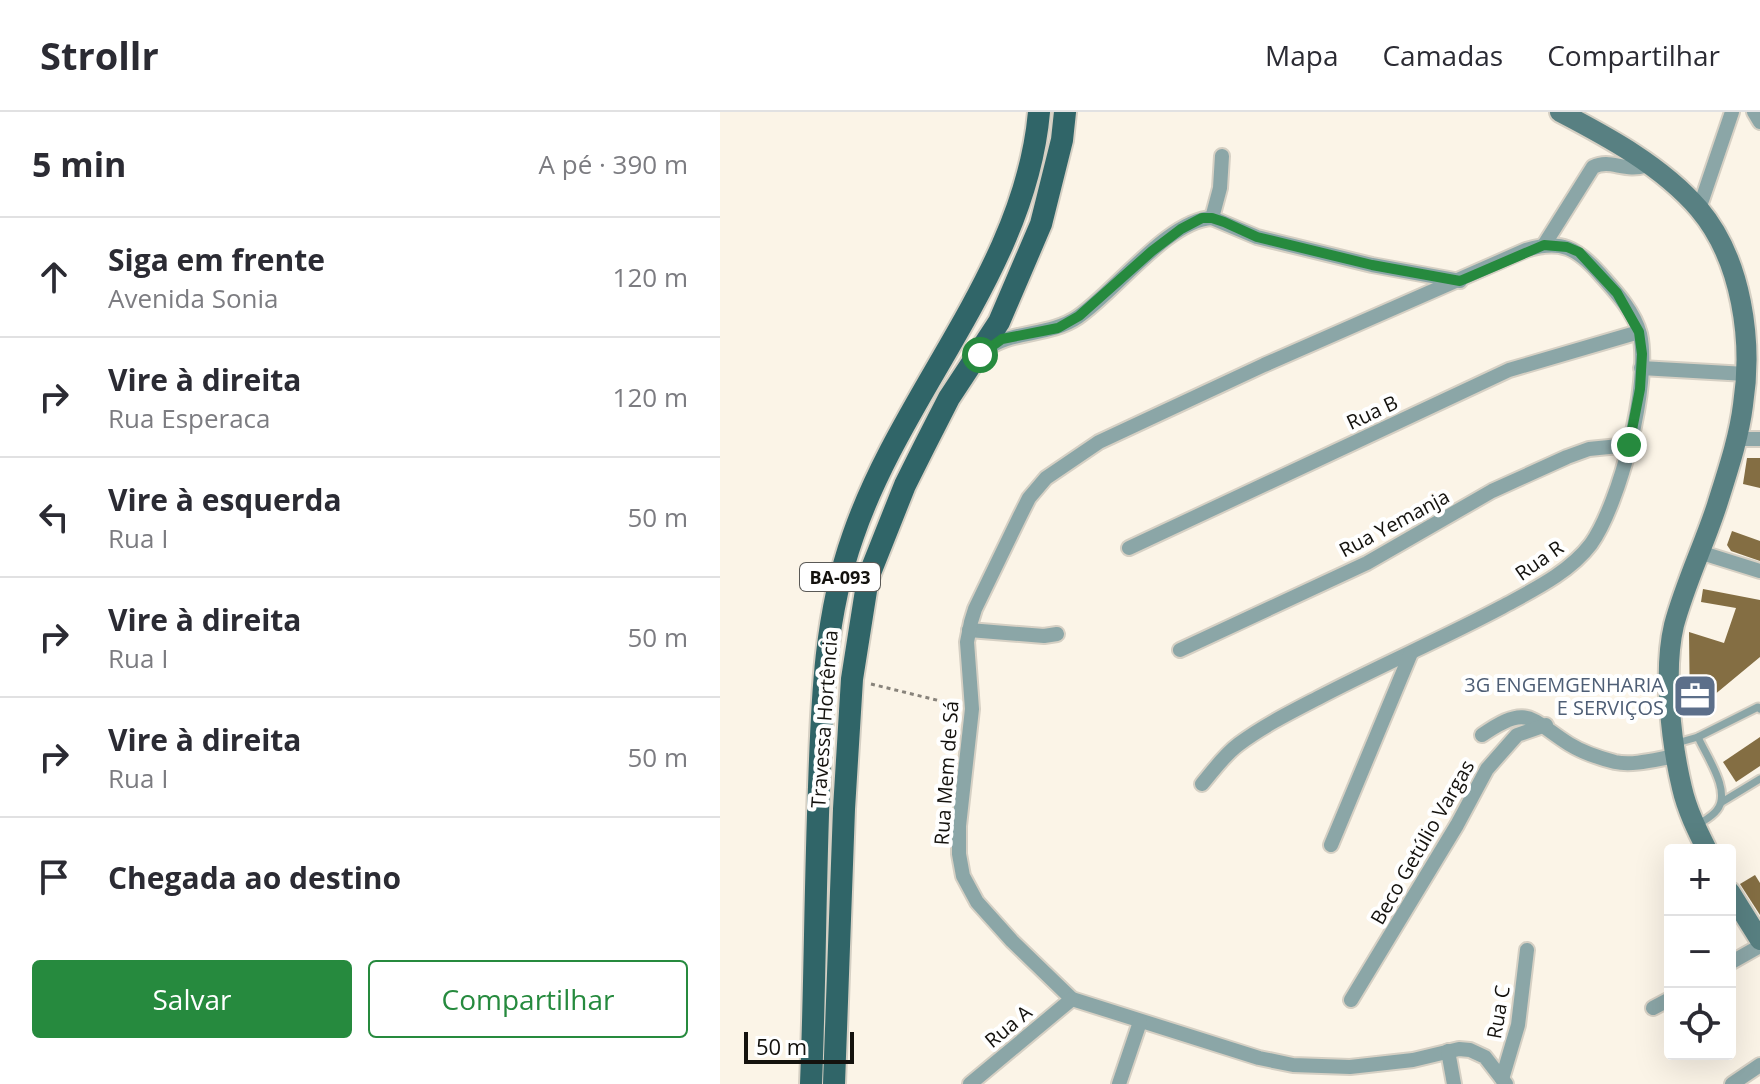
<!DOCTYPE html>
<html lang="pt">
<head>
<meta charset="utf-8">
<style>
  :root { --surface:#fff; --page:#f7f7f7; --text:#2b2b33; --muted:#7c7c81; --line:#e1e1e2; --accent:#268a3e }
  body { margin:0; font-family:"Open Sans",sans-serif; background:var(--page); color:var(--text) }
  .controls { position:absolute; right:24px; bottom:24px; display:grid; overflow:hidden; border-radius:8px; box-shadow:0 8px 32px #0002 }
  .controls button { width:72px; height:72px; display:grid; place-items:center; padding:0; border:0; border-bottom:2px solid var(--line); background:var(--surface); color:var(--text); font:40px sans-serif }
  .scale { position:absolute; left:24px; bottom:20px; width:110px; box-sizing:border-box; padding-left:8px; border:4px solid #14120e; border-top:0; font-size:22px; line-height:28px; white-space:nowrap; color:#14120e; -webkit-text-stroke:6px #fff; paint-order:stroke }
  .stop { position:absolute; width:24px; height:24px; margin:-18px; border:6px solid #268a3e; border-radius:50%; background:#fff }
  .stop.end { background:#268a3e; border-color:#fff; box-shadow:0 2px 8px #0008 }
  .list { margin:0; padding:0; list-style:none }
  h2 { display:flex; justify-content:space-between; align-items:center; height:104px; margin:0; padding:0 32px; font-size:34px }
  h2 small { font-size:26px; font-weight:400; color:var(--muted) }
  .list li { display:grid; grid-template-columns:52px 1fr auto; gap:24px; align-items:center; box-sizing:border-box; height:120px; padding:0 32px; border-top:2px solid var(--line) }
  .list b { display:block; font-size:30px; white-space:nowrap }
  .list p { margin:0; font-size:26px; white-space:nowrap; color:var(--muted) }
  .list em { font-size:26px; font-style:normal; color:var(--muted) }
  .actions { display:flex; gap:16px; padding:24px 32px }
  .actions a { flex:1; padding:18px 0; border:2px solid var(--accent); border-radius:8px; text-align:center; font-size:28px; color:var(--accent) }
  .actions .main { background:var(--accent); color:#fff }
  .icon { flex:none; width:44px; height:44px; fill:none; stroke:currentColor; stroke-width:2; stroke-linecap:round; stroke-linejoin:round }
  .map { position:relative; flex:none; width:1040px; height:972px; overflow:hidden }
  header { display:flex; align-items:center; gap:48px; box-sizing:border-box; height:112px; padding:0 40px; background:var(--surface); border-bottom:2px solid var(--line) }
  header strong { font-size:38px }
  nav { display:flex; gap:44px; margin-inline-start:auto; font-size:28px }
  main { display:flex }
  aside { flex:1; background:var(--surface) }
  .map>svg:first-child { display:block }
  .building { fill:#846e43 }
  .lines { fill:none; stroke-linecap:round; stroke-linejoin:round }
  .lane-casing { stroke:#d6d0c4; stroke-width:11 }
  .street-casing { stroke:#d6d0c4; stroke-width:18 }
  .secondary-casing { stroke:#d6d0c4; stroke-width:24 }
  .primary-casing { stroke:#d6d0c4; stroke-width:26 }
  .path { stroke:#88837b; stroke-width:3; stroke-dasharray:4 4; stroke-linecap:butt }
  .lane { stroke:#8ba6a7; stroke-width:7 }
  .street { stroke:#8ba6a7; stroke-width:14 }
  .secondary { stroke:#588082; stroke-width:20 }
  .primary { stroke:#306568; stroke-width:22 }
  .route { stroke:#268a3e; stroke-width:10 }
  .labels { text-anchor:middle; dominant-baseline:central; stroke-width:8; stroke-linejoin:round; paint-order:stroke }
  .shield { fill:#fff; stroke:#5a5956; stroke-width:2 }
  .shield-label { font-size:18px; font-weight:bold; fill:#14120e }
  .street-label { font-size:20px; fill:#14120e; stroke:#fff }
  .service-label { font-size:20px; fill:#4e5e75; stroke:#fff; text-anchor:end }
</style>
</head>
<body>
<header>
<strong>Strollr</strong>
<nav><a>Mapa</a><a>Camadas</a><a>Compartilhar</a></nav>
</header>
<main>
<aside>
<h2>5 min<small>A pé · 390 m</small></h2>
<ul class="list">
<li><svg class="icon" aria-label="ahead" viewBox="0 0 24 24"><path d="M12 20V5M6 11l6-6 6 6"/></svg><div><b>Siga em frente</b><p>Avenida Sonia</p></div><em>120 m</em></li>
<li><svg class="icon" aria-label="right" viewBox="0 0 24 24"><path d="M7 20v-9h11M14 6l5 5-5 5"/></svg><div><b>Vire à direita</b><p>Rua Esperaca</p></div><em>120 m</em></li>
<li><svg class="icon" aria-label="left" viewBox="0 0 24 24"><path d="M17 20v-9H6M10 6l-5 5 5 5"/></svg><div><b>Vire à esquerda</b><p>Rua I</p></div><em>50 m</em></li>
<li><svg class="icon" aria-label="right" viewBox="0 0 24 24"><path d="M7 20v-9h11M14 6l5 5-5 5"/></svg><div><b>Vire à direita</b><p>Rua I</p></div><em>50 m</em></li>
<li><svg class="icon" aria-label="right" viewBox="0 0 24 24"><path d="M7 20v-9h11M14 6l5 5-5 5"/></svg><div><b>Vire à direita</b><p>Rua I</p></div><em>50 m</em></li>
<li><svg class="icon" aria-label="arrive" viewBox="0 0 24 24"><path d="M6 21V4h12l-3 4 3 4H6"/></svg><div><b>Chegada ao destino</b></div></li>
</ul>
<div class="actions"><a class="main">Salvar</a><a>Compartilhar</a></div>
</aside>
<div class="map">
<svg width="1040" height="972" viewBox="0 0 1040 972">
  <rect width="100%" height="100%" fill="#fbf4e7"/>
  <!-- building -->
  <g class="building">
    <path d="M1027 346H1040V376L1023 372Z"/>
    <path d="M1012 419 1040 429V449L1011 439 1007 433Z"/>
    <path d="M983 477 1040 488V545L970 603 969 520 1004 531 1016 496 981 490Z"/>
    <path d="M1040 625V654L1016 670 1003 650Z"/>
    <path d="M1035 763 1040 771V803L1020 772Z"/>
  </g>
  <g class="lines">
    <!-- lane casing -->
    <g class="lane-casing">
      <g id="lane">
        <path d="M957 631 978 625 1038 595 1040 597"/>
        <path d="M1002 690 1040 667"/>
        <path d="M976 714C983 709 992 705 997 698 1012 679 986 644 978 625"/>
      </g>
    </g>
    <!-- street casing -->
    <g class="street-casing">
      <g id="street">
        <path d="M1034 0 1040 10"/>
        <path d="M979 97 1012 0"/>
        <path d="M492 106 537 125 652 153 740 169"/>
        <path d="M824 133 873 55C892 46 903 61 928 53"/>
        <path d="M266 238C289 218 329 225 358 205 395 180 448 108 492 106L500 76 502 44"/>
        <path d="M921 256 1026 262"/>
        <path d="M1016 327H1040"/>
        <path d="M409 436 789 258 919 220"/>
        <path d="M979 440 1040 459"/>
        <path d="M249 518 324 524 337 522"/>
        <path d="M460 538 647 451 772 379 847 345 869 337 909 333"/>
        <path d="M762 623C808 591 810 607 849 632 862 640 879 646 895 650 914 654 937 647 956 644"/>
        <path d="M482 672C494 658 504 643 519 632 543 614 571 600 598 586 659 554 722 527 782 495 813 478 849 461 871 432 900 391 931 271 920 222 914 199 895 179 880 162 857 136 841 127 806 138L544 253 379 330 326 366 309 386 300 404 255 497 251 510 247 530 252 597 239 714V742L243 764 257 790 292 829 352 887 539 946 573 953 630 955 693 948 739 937 750 938 765 945 786 972"/>
        <path d="M611 733 691 541"/>
        <path d="M1010 851 1040 834"/>
        <path d="M631 888 737 713 767 657 797 623 826 613"/>
        <path d="M933 896 950 887"/>
        <path d="M728 939 734 972"/>
        <path d="M782 967 798 913 807 838"/>
        <path d="M250 972 352 887"/>
        <path d="M399 972 420 910"/>
        <path d="M1012 972 1040 953"/>
      </g>
    </g>
    <!-- secondary casing -->
    <g class="secondary-casing">
      <g id="secondary">
        <path d="M840 0C888 25 942 54 979 97 1022 148 1033 229 1023 293 1019 326 1007 361 997 393 984 433 965 472 954 513 943 559 951 630 962 676 967 698 977 718 987 738"/>
        <path d="M1010 780 1040 828"/>
      </g>
    </g>
    <!-- primary casing -->
    <g class="primary-casing">
      <g id="primary">
        <path d="M91 972C95 873 95 774 99 675 102 590 104 506 133 424 183 278 305 158 319 0"/>
        <path d="M114 972 124 697 132 567 148 466 185 373 204 335 229 286 279 210 321 112 342 28 345 0"/>
      </g>
    </g>
    <!-- path -->
    <path class="path" d="M151 572 237 593"/>
    <!-- lane -->
    <use href="#lane" class="lane"/>
    <!-- street -->
    <use href="#street" class="street"/>
    <!-- secondary -->
    <use href="#secondary" class="secondary"/>
    <!-- primary -->
    <use href="#primary" class="primary"/>
  </g>
  <g class="lines">
    <!-- route -->
    <path class="route" d="M260 243 282 227 338 216 359 204 432 139 461 117 482 106H492L504 110 537 125 652 153 740 169 824 133 847 135 859 140 897 181 919 220 922 242 920 277 909 333"/>
  </g>
  <!-- icons -->
  <defs>
    <g id="office-square" transform="scale(2.3)"><rect x="-9" y="-9" width="18" height="18" rx="4" fill="#5c6f8a" stroke="#fff"/><path d="M-6-3h4V-5.5h4V-3h4V5H-6ZM-1-4.5V-3h2v-1.5ZM-6 0V1H6V0Z" fill="#fff"/></g>
  </defs>
  <g fill-rule="evenodd">
    <use href="#office-square" x="975" y="584"/>
  </g>
  <g class="labels">
    <!-- shield labels -->
    <rect class="shield" x="80" y="451" width="80" height="28" rx="6"/>
    <g class="shield-label">
      <text x="120" y="465">BA-093</text>
    </g>
    <!-- street labels -->
    <g class="street-label">
      <text transform="translate(652 300) rotate(-25)">Rua B</text>
      <text transform="translate(674 411) rotate(-28)">Rua Yemanja</text>
      <text transform="translate(819 448) rotate(-35)">Rua R</text>
      <text transform="translate(104 607) rotate(-86)">Travessa Hortência</text>
      <text transform="translate(226 661) rotate(-86)">Rua Mem de Sá</text>
      <text transform="translate(702 730) rotate(-60)">Beco Getúlio Vargas</text>
      <text transform="translate(778 900) rotate(-80)">Rua C</text>
      <text transform="translate(288 914) rotate(-40)">Rua A</text>
    </g>
    <!-- service labels -->
    <g class="service-label">
      <text x="944" y="572">3G ENGEMGENHARIA<tspan x="944" dy="23">E SERVIÇOS</tspan></text>
    </g>
  </g>
</svg>
<div class="controls">
<button>+</button>
<button>−</button>
<button><svg class="icon" aria-label="locate" viewBox="0 0 24 24"><circle cx="12" cy="12" r="6"/><path d="M12 2v4M12 18v4M2 12h4M18 12h4"/></svg></button>
</div>
<div class="scale">50 m</div>
<div class="stop" style="left:260px;top:243px"></div>
<div class="stop end" style="left:909px;top:333px"></div>
</div>
</main>
</body>
</html>
